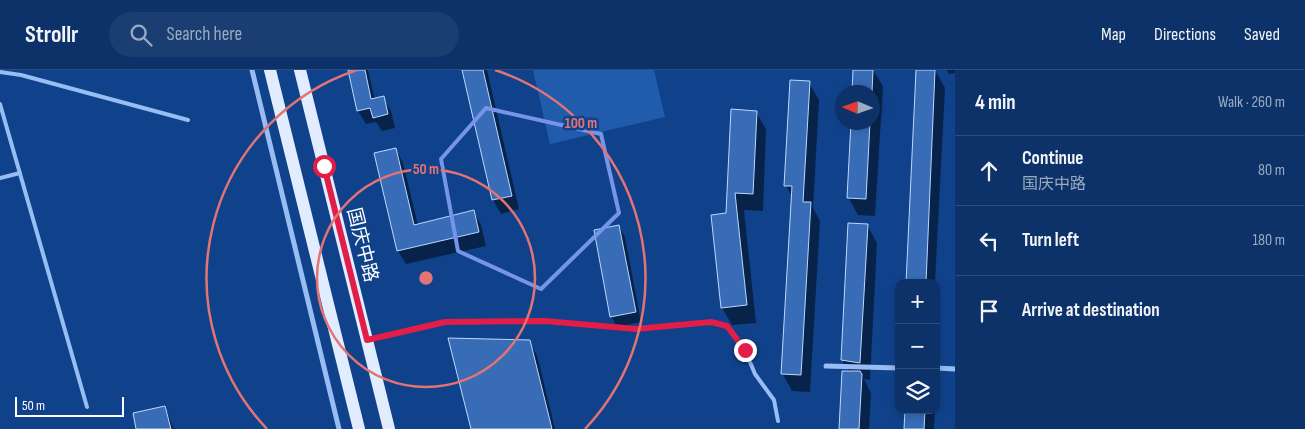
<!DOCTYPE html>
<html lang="en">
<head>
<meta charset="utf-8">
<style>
  :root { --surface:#0c3269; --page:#1a3e71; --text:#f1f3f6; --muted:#9aaac0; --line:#2c4d7d }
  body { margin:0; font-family:"Sofia Sans Condensed","Noto Sans SC",sans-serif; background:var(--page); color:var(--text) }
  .controls { position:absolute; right:15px; bottom:15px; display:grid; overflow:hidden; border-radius:10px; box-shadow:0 2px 8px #0003 }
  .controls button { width:45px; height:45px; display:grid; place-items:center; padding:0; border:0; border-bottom:1px solid var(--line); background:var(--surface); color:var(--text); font:25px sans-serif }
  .compass { position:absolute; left:835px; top:15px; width:45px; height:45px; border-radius:50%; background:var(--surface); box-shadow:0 2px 8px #0003; rotate:272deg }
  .scale { position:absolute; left:15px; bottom:12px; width:109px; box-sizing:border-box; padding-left:5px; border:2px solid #fff; border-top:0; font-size:14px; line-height:18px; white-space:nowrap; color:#fff; -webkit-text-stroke:4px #10428c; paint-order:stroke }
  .stop { position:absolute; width:15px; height:15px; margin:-11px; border:4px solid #e11d48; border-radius:50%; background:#fff }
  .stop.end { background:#e11d48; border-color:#fff; box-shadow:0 1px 5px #0008 }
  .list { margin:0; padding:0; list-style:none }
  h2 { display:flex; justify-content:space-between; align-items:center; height:65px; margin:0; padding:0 20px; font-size:21px }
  h2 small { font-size:16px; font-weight:400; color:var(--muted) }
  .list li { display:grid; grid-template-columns:32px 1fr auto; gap:15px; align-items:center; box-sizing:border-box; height:70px; padding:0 20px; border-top:1px solid var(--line) }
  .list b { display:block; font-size:19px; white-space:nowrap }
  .list p { margin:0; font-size:16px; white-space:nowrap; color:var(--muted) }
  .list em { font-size:16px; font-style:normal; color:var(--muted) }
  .icon { flex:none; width:28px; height:28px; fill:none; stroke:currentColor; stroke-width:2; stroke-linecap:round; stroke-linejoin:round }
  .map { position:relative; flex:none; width:955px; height:359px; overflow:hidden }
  header { display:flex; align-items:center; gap:30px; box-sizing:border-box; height:70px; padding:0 25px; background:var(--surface); border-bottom:1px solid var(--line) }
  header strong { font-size:24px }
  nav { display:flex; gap:28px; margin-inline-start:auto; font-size:18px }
  .search { width:350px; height:45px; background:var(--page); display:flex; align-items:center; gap:12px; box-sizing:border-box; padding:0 18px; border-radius:28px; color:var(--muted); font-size:19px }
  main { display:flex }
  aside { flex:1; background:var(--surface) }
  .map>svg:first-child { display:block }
  .green { fill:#215bab }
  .shadow { fill:#0007 }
  .building { fill:#386cb6; stroke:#bed8fd }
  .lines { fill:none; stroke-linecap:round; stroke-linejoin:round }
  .service { stroke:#97bdf2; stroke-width:4 }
  .minor { stroke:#97bdf2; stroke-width:5 }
  .primary { stroke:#e2ecff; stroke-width:12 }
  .route { stroke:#e11d48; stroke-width:6 }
  .marked { fill:none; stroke:#7795e8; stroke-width:4; stroke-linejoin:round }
  .ring { fill:none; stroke:#e47373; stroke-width:2.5 }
  .labels { text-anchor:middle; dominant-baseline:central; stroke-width:5; stroke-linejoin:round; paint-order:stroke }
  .street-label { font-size:19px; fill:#fff; stroke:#10428c }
  .centre { fill:#e47373; stroke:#10428c; stroke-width:2.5 }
  .ring-label { font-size:15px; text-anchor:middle; font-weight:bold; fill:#e47373; stroke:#10428c; stroke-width:5; stroke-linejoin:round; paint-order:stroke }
</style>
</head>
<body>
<header>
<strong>Strollr</strong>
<div class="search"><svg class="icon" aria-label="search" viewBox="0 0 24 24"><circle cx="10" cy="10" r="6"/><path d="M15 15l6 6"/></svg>Search here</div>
<nav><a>Map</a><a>Directions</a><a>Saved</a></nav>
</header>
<main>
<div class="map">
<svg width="955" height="359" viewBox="0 0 955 359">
  <rect width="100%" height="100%" fill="#10428c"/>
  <!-- green -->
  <path class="green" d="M533 0H654L665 47 550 74Z"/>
  <!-- shadow -->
  <g class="shadow">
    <path d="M349 0H368L375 30 383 28 391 41 395 58 382 61 376 52 366 54 358 41Z"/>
    <path d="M463 0H487L519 139 501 144 493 130Z"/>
    <path d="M855 0H873L883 16 875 146 858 145 848 127 852 52H872V22H854Z"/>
    <path d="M917 0H935L945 18 935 213H907Z"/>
    <path d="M947 0H955V3L949 4Z"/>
    <path d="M809 13 819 30 813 138 820 151 810 322 792 321 782 303 793 128 786 116Z"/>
    <path d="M756 42 766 59 763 141 744 140 756 253 732 255 722 238 712 146 728 144Z"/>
    <path d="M396 79 403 93 418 155 474 142 481 155 486 176 406 194 398 181Z"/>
    <path d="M867 155 877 173 870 310 864 309 871 323 869 359H840L849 302 842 290Z"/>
    <path d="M619 157 625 167 641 252 617 257 611 246Z"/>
    <path d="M529 272 537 285 555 359H472Z"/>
    <path d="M165 337 174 359H138Z"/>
    <path d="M907 340H935L934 359H906Z"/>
  </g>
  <!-- building -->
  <g class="building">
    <path d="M348 0H365L371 29 384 26 388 44 373 48 370 38 357 41Z"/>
    <path d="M462 0H483L512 126 492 130Z"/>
    <path d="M853 0H873L872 22H852Z"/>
    <path d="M916 0H935L926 213H906Z"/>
    <path d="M790 10 810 11 803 132H811L801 305 781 304 792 116H784Z"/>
    <path d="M731 39 757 41 753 124 735 123 747 235 721 238 711 145 726 143Z"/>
    <path d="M851 52H870L866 129 847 128Z"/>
    <path d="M396 78 414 155 474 140 479 162 397 181 374 83Z"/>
    <path d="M848 153 868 154 860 293 841 290Z"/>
    <path d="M619 155 636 242 610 247 594 160Z"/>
    <path d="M448 268 530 270 552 359H471Z"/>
    <path d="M842 301H860L862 304 859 359H839Z"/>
    <path d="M165 336 171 359H136L133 343Z"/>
    <path d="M905 340H925L924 359H904Z"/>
  </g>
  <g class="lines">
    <!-- service -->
    <g class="service">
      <path d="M0 2 21 5 188 50"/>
      <path d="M0 34 87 337"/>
      <path d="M0 108 20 103"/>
      <path d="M369 269 445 252 545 251 636 259 711 252 727 256 745 280 755 304 774 330 778 351"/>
    </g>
    <!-- minor -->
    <g class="minor">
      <path d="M252 0 339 359"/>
      <path d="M826 296 899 298"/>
      <path d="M936 298 955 299"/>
    </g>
    <!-- primary -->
    <g class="primary">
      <path d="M270 0 359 359"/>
      <path d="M300 0 389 359"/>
    </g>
  </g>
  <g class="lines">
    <!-- route -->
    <path class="route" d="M324 96 367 270 445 252 545 251 636 259 711 252 727 256 745 280"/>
  </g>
  <!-- marked area -->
  <path class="marked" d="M486 38 601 64 619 143 541 219 458 181 441 89Z"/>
  <!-- distance rings -->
  <g class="ring">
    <circle cx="426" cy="208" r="109"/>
    <path d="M267 359A219 219 0 0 1 357 0M495 0A219 219 0 0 1 585 359"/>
  </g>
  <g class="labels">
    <!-- street labels -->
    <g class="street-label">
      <text transform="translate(362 175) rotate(76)">国庆中路</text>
    </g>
  </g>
  <circle cx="426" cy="208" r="8" class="centre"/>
  <g class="ring-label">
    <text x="581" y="58">100 m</text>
    <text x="426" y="104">50 m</text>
  </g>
</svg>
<div class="controls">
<button>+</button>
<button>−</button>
<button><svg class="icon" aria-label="layers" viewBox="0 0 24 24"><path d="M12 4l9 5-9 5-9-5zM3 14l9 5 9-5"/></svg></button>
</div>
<svg class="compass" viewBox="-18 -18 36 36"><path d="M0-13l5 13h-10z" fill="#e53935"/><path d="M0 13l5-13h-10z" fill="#9aaac0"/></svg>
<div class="scale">50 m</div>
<div class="stop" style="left:324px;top:96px"></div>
<div class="stop end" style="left:745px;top:280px"></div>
</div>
<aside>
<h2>4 min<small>Walk · 260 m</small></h2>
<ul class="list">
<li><svg class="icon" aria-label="ahead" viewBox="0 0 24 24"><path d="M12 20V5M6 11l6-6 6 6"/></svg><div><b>Continue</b><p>国庆中路</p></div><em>80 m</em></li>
<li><svg class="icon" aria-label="left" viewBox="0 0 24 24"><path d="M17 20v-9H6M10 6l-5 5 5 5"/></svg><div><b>Turn left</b></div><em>180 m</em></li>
<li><svg class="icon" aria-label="arrive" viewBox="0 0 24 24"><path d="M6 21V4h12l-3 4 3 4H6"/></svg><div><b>Arrive at destination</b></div></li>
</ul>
</aside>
</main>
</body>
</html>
